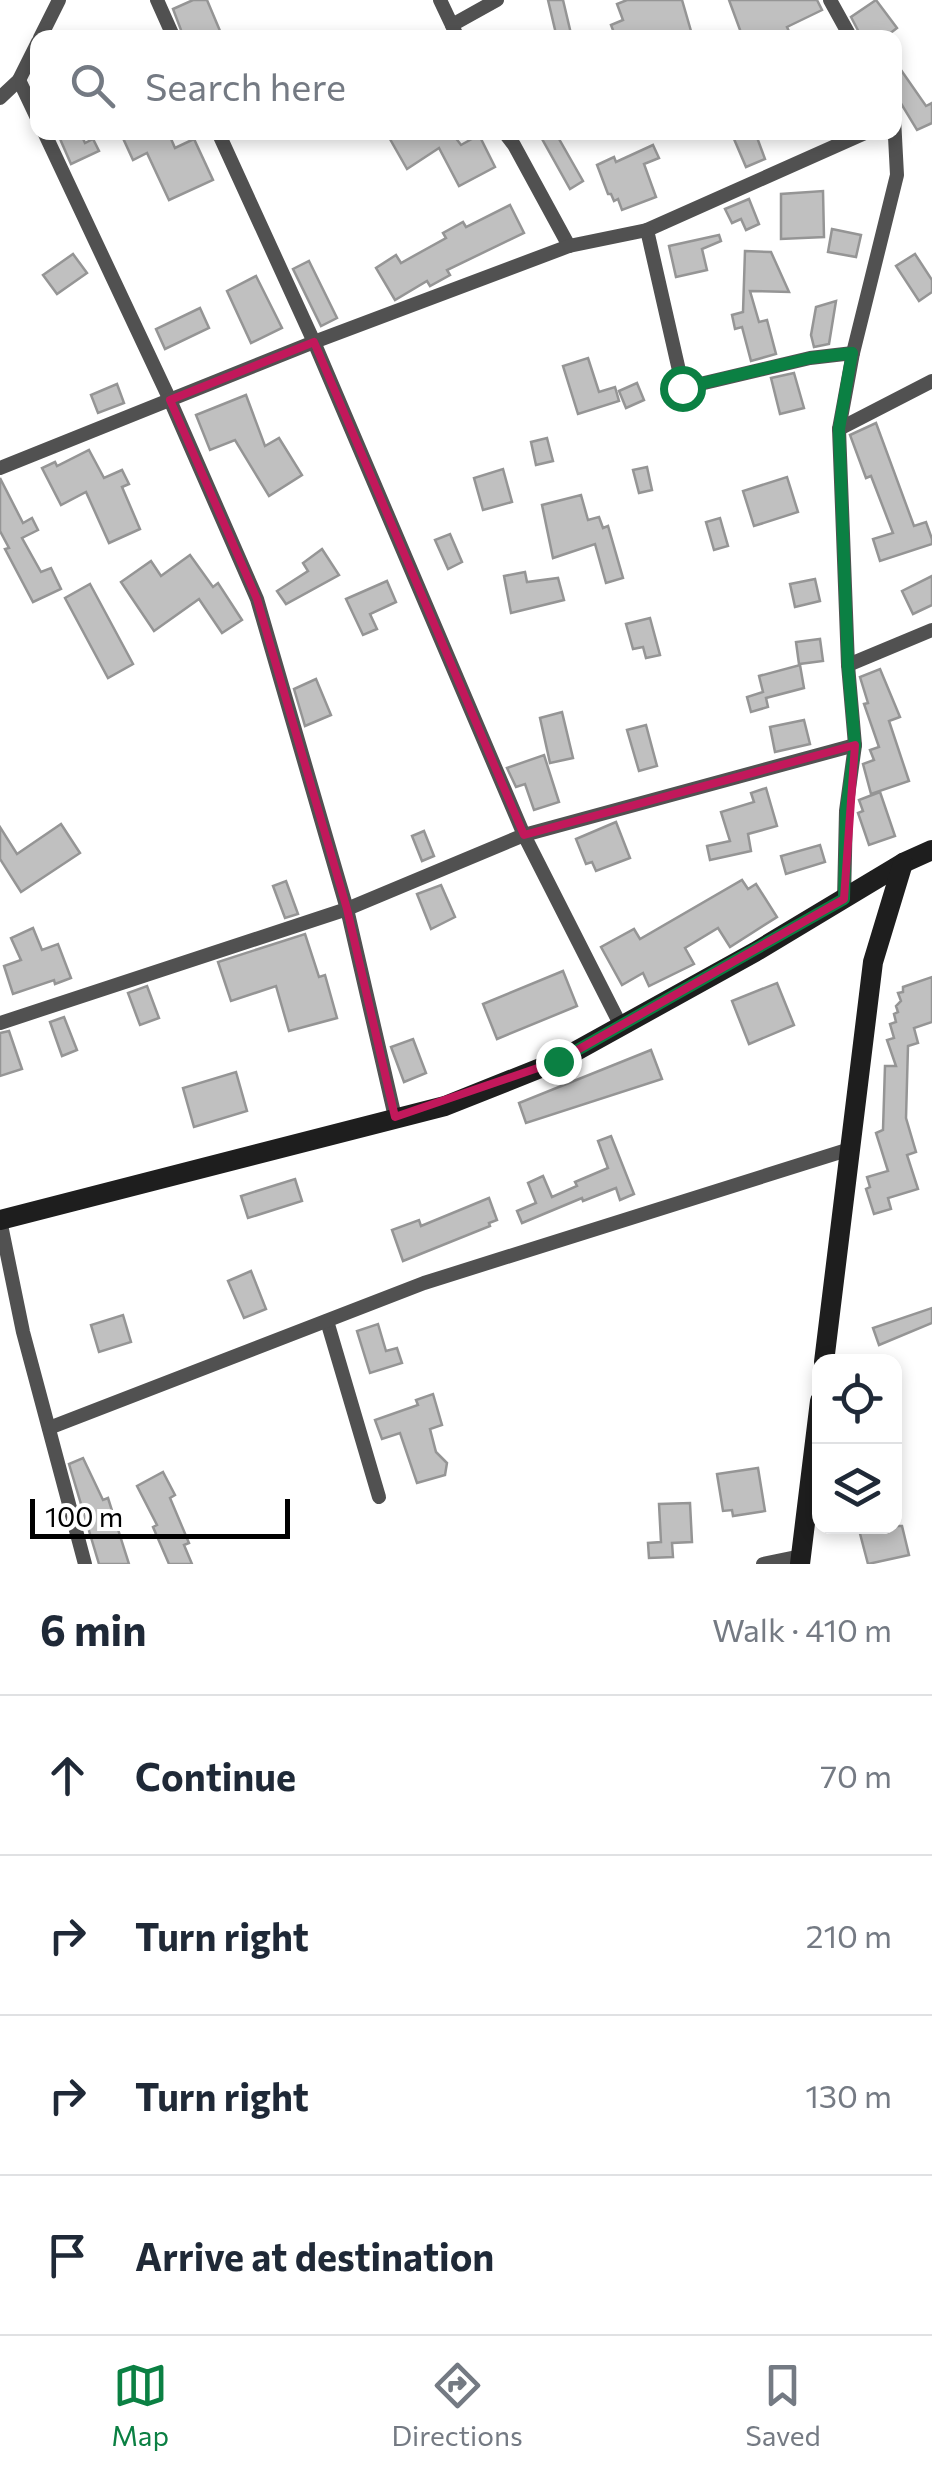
<!DOCTYPE html>
<html lang="en">
<head>
<meta charset="utf-8">
<style>
  :root { --surface:#fff; --page:#f2f2f3; --text:#1f2937; --muted:#747a83; --line:#e0e1e3; --accent:#0b8043 }
  body { margin:0; font-family:Commissioner,sans-serif; background:var(--page); color:var(--text) }
  .controls { position:absolute; right:30px; bottom:30px; display:grid; overflow:hidden; border-radius:20px; box-shadow:0 5px 15px #0003 }
  .controls button { width:90px; height:90px; display:grid; place-items:center; padding:0; border:0; border-bottom:2px solid var(--line); background:var(--surface); color:var(--text); font:50px sans-serif }
  .scale { position:absolute; left:30px; bottom:25px; width:260px; box-sizing:border-box; padding-left:10px; border:5px solid #000; border-top:0; font-size:28px; line-height:35px; white-space:nowrap; color:#000; -webkit-text-stroke:8px #fff; paint-order:stroke }
  .stop { position:absolute; width:30px; height:30px; margin:-22px; border:8px solid #0b8043; border-radius:50%; background:#fff }
  .stop.end { background:#0b8043; border-color:#fff; box-shadow:0 2px 10px #0008 }
  .list { margin:0; padding:0; list-style:none }
  h2 { display:flex; justify-content:space-between; align-items:center; height:130px; margin:0; padding:0 40px; font-size:42px }
  h2 small { font-size:32px; font-weight:400; color:var(--muted) }
  .list li { display:grid; grid-template-columns:65px 1fr auto; gap:30px; align-items:center; box-sizing:border-box; height:160px; padding:0 40px; border-top:2px solid var(--line) }
  .list b { display:block; font-size:38px; white-space:nowrap }
  .list em { font-size:32px; font-style:normal; color:var(--muted) }
  .icon { flex:none; width:55px; height:55px; fill:none; stroke:currentColor; stroke-width:2; stroke-linecap:round; stroke-linejoin:round }
  .map { position:relative; flex:none; width:932px; height:1564px; overflow:hidden }
  .search { position:absolute; background:var(--surface); box-shadow:0 5px 15px #0003; left:30px; right:30px; top:30px; height:110px; display:flex; align-items:center; gap:25px; box-sizing:border-box; padding:0 35px; border-radius:20px; color:var(--muted); font-size:38px }
  .sheet { height:770px; background:var(--surface) }
  nav { display:flex; justify-content:space-around; align-items:center; box-sizing:border-box; height:140px; border-top:2px solid var(--line); background:var(--surface); font-size:28px; color:var(--muted) }
  nav a { display:grid; justify-items:center; gap:5px }
  nav .on { color:var(--accent) }
  .map>svg:first-child { display:block }
  .building { fill:#c0c0c0; stroke:#959595; stroke-width:2.5 }
  .lines { fill:none; stroke-linecap:round; stroke-linejoin:round }
  .street { stroke:#515151; stroke-width:14 }
  .secondary { stroke:#1e1e1e; stroke-width:20 }
  .route { stroke:#0b8043; stroke-width:12 }
  .marked { fill:none; stroke:#c2185b; stroke-width:8; stroke-linejoin:round }
</style>
</head>
<body>
<div class="map">
<svg width="932" height="1564" viewBox="0 0 932 1564">
  <rect width="100%" height="100%" fill="#fff"/>
  <!-- building -->
  <g class="building">
    <path d="M193 0H207L223 38H184L173 9Z"/>
    <path d="M548 0H563L572 38H557Z"/>
    <path d="M627 0H682L693 38H616L611 25 623 20 617 4Z"/>
    <path d="M729 0H817L822 10 787 27 792 38H743Z"/>
    <path d="M876 0 897 28 884 38H862L851 17Z"/>
    <path d="M894 60 926 106 932 103V123L917 130 894 92Z"/>
    <path d="M57 132H80L85 143 93 139 99 151 71 164Z"/>
    <path d="M130 132H168L175 148 194 139 213 180 169 200 147 153 133 160 122 136Z"/>
    <path d="M386 132H462L455 137 461 145 479 135 495 167 459 186 439 148 407 169Z"/>
    <path d="M548 132H555L583 181 570 189 541 137Z"/>
    <path d="M731 132H755L765 159 746 167Z"/>
    <path d="M653 145 659 158 644 164 656 197 622 210 618 199 614 201 611 194H608L597 165 614 157 616 162Z"/>
    <path d="M823 191 824 237 781 239V194Z"/>
    <path d="M749 199 759 224 746 230 741 219 732 223 725 209Z"/>
    <path d="M510 205 524 233 447 270 450 275 430 286 427 281 395 300 376 268 396 255 401 263 446 238 443 233 463 222 466 227Z"/>
    <path d="M832 229 861 235 856 257 828 252Z"/>
    <path d="M719 235 721 241 702 249 707 270 676 277 669 246Z"/>
    <path d="M745 251 771 252 789 292 750 291 759 322 767 320 776 354 751 361 742 327 735 329 732 315 743 312Z"/>
    <path d="M73 254 87 273 57 294 43 275Z"/>
    <path d="M915 254 932 280V292L919 301 896 266Z"/>
    <path d="M309 261 337 318 321 326 293 269Z"/>
    <path d="M256 276 282 328 251 343 227 291Z"/>
    <path d="M836 301 829 344 814 347 811 335 816 307Z"/>
    <path d="M200 308 209 328 165 349 156 329Z"/>
    <path d="M588 358 599 392 615 387 619 401 578 414 563 366Z"/>
    <path d="M794 373 804 408 780 414 771 378Z"/>
    <path d="M637 383 644 400 626 408 619 391Z"/>
    <path d="M117 384 124 403 98 413 91 395Z"/>
    <path d="M246 395 265 446 279 438 302 475 269 496 235 440 210 450 196 415Z"/>
    <path d="M876 423 914 526 926 522 932 539V544L880 561 873 539 893 533 871 476 866 478 850 435Z"/>
    <path d="M547 438 553 461 536 465 531 442Z"/>
    <path d="M89 450 104 478 122 470 129 484 122 487 140 529 109 543 86 492 61 505 42 468 55 462 57 466Z"/>
    <path d="M647 467 652 490 639 493 633 470Z"/>
    <path d="M503 469 512 502 483 510 474 478Z"/>
    <path d="M787 477 798 512 754 526 743 491Z"/>
    <path d="M0 478 23 523 32 518 38 530 22 538 41 572 51 568 61 589 33 602 5 549 9 548 0 531Z"/>
    <path d="M581 495 588 520 599 517 603 528 608 526 623 578 606 583 595 544 553 558 542 505Z"/>
    <path d="M720 518 728 546 714 550 706 522Z"/>
    <path d="M450 534 462 562 448 569 435 540Z"/>
    <path d="M322 549 339 575 286 604 277 591 308 571 303 563Z"/>
    <path d="M190 555 213 587 218 583 242 620 222 633 199 599 154 631 121 582 151 561 161 576Z"/>
    <path d="M525 572 527 582 558 578 564 600 511 613 504 576Z"/>
    <path d="M932 576V605L913 614 902 591Z"/>
    <path d="M815 579 820 601 795 607 790 584Z"/>
    <path d="M387 581 396 602 370 614 377 629 363 635 346 599Z"/>
    <path d="M90 584 133 664 108 678 65 598Z"/>
    <path d="M650 618 660 655 646 658 643 647 633 649 626 624Z"/>
    <path d="M820 639 823 661 799 664 796 642Z"/>
    <path d="M800 665 804 688 766 698 768 707 751 712 747 697 763 692 759 676Z"/>
    <path d="M880 669 900 717 889 721 909 781 871 794 863 764 874 760 870 750 879 747 864 704 868 703 860 677Z"/>
    <path d="M316 679 331 715 305 726 294 689Z"/>
    <path d="M562 712 573 758 550 763 540 718Z"/>
    <path d="M804 720 810 744 775 752 770 727Z"/>
    <path d="M646 725 657 766 639 771 627 730Z"/>
    <path d="M544 755 559 802 534 810 525 784 516 787 507 768Z"/>
    <path d="M766 788 777 826 748 834 751 851 710 860 707 846 730 841 721 812 754 802 751 793Z"/>
    <path d="M880 792 895 836 869 845 858 813 863 811 859 800Z"/>
    <path d="M616 822 630 858 596 871 592 862 586 864 576 839Z"/>
    <path d="M61 824 80 853 21 892 0 859V827L17 854Z"/>
    <path d="M424 831 434 856 422 861 412 836Z"/>
    <path d="M820 845 825 862 786 874 781 856Z"/>
    <path d="M742 880 748 889 756 884 777 917 730 947 718 928 685 948 694 964 649 986 643 973 622 985 601 947 634 929 640 939Z"/>
    <path d="M286 881 298 914 285 918 273 886Z"/>
    <path d="M441 885 455 917 431 929 417 894Z"/>
    <path d="M33 928 42 950 58 944 71 978 55 984 54 980 13 994 4 966 21 960 11 938Z"/>
    <path d="M305 934 319 977 325 975 337 1018 289 1031 276 986 231 1001 218 962Z"/>
    <path d="M563 971 577 1006 497 1039 483 1004Z"/>
    <path d="M932 977V1022L914 1028 918 1043 908 1046 906 1118 916 1152 907 1155 918 1189 888 1198 891 1209 874 1214 866 1189 870 1187 867 1177 888 1171 876 1133 883 1130 885 1066H896L887 1040 894 1038 890 1024 896 1022 894 1014 898 1012 896 1006 901 1001 898 993 903 992V987Z"/>
    <path d="M777 983 794 1025 749 1044 732 1001Z"/>
    <path d="M147 986 159 1018 140 1025 128 993Z"/>
    <path d="M64 1017 77 1050 62 1056 50 1022Z"/>
    <path d="M9 1031 22 1069 0 1076V1033Z"/>
    <path d="M413 1039 426 1073 404 1082 391 1047Z"/>
    <path d="M651 1050 662 1079 526 1123 519 1103Z"/>
    <path d="M236 1072 247 1111 194 1127 183 1088Z"/>
    <path d="M611 1136 634 1194 620 1200 616 1188 583 1201 582 1198 522 1223 517 1211 536 1203 528 1183 543 1176 552 1197 577 1186 575 1182 608 1168 598 1141Z"/>
    <path d="M295 1179 302 1201 248 1218 241 1196Z"/>
    <path d="M489 1198 497 1220 489 1223 490 1226 403 1261 392 1230 419 1220 421 1226Z"/>
    <path d="M251 1271 266 1309 244 1318 228 1281Z"/>
    <path d="M932 1308V1323L879 1345 873 1328Z"/>
    <path d="M123 1315 131 1342 99 1352 91 1325Z"/>
    <path d="M378 1324 386 1351 397 1348 402 1363 370 1373 357 1331Z"/>
    <path d="M433 1394 442 1425 430 1429 436 1452 447 1463 445 1475 417 1483 400 1433 382 1439 375 1420 418 1405 416 1400Z"/>
    <path d="M83 1458 103 1500 108 1498 129 1564H99L69 1464Z"/>
    <path d="M758 1468 765 1511 733 1516 732 1510 723 1511 717 1474Z"/>
    <path d="M163 1472 175 1495 170 1498 189 1543 184 1545 192 1564H169L153 1527 157 1525 137 1486Z"/>
    <path d="M690 1503 692 1542 672 1543 673 1557 649 1558 648 1543 661 1542 659 1504Z"/>
    <path d="M858 1526H902L909 1555 868 1564Z"/>
  </g>
  <g class="lines">
    <!-- street -->
    <g class="street">
      <path d="M157 0 174 38"/>
      <path d="M440 0 458 38"/>
      <path d="M830 0 851 38"/>
      <path d="M452 25 497 0"/>
      <path d="M40 38 59 0"/>
      <path d="M19 80 38 120"/>
      <path d="M0 98 19 80 38 42"/>
      <path d="M44 132 170 400 257 599 347 909 395 1117"/>
      <path d="M218 132 314 342 524 835 621 1026"/>
      <path d="M504 132 514 145 569 246"/>
      <path d="M853 353 810 358 683 388 647 230 867 132"/>
      <path d="M839 429 932 381"/>
      <path d="M0 468 314 342 569 246 647 230"/>
      <path d="M848 665 932 630"/>
      <path d="M844 899 846 811 855 745 848 665 839 429 853 353 897 175 894 118"/>
      <path d="M0 1023 347 909 524 835 855 745"/>
      <path d="M0 1220 23 1332 85 1564"/>
      <path d="M327 1321 379 1497"/>
      <path d="M49 1428 424 1283 850 1149"/>
      <path d="M763 1564 801 1556"/>
    </g>
    <!-- secondary -->
    <g class="secondary">
      <path d="M0 1220 445 1106 558 1061 755 952 903 863 932 850"/>
      <path d="M824 1362 873 962 903 863"/>
      <path d="M800 1564 820 1401"/>
    </g>
  </g>
  <g class="lines">
    <!-- route -->
    <path class="route" d="M558 1061 844 899 846 811 855 745 848 666 839 429 852 353 810 358 682 388"/>
  </g>
  <!-- marked area -->
  <path class="marked" d="M314 342 524 835 855 745 844 899 558 1061 395 1117 347 909 257 599 170 400Z"/>
</svg>
<div class="controls">
<button><svg class="icon" aria-label="locate" viewBox="0 0 24 24"><circle cx="12" cy="12" r="6"/><path d="M12 2v4M12 18v4M2 12h4M18 12h4"/></svg></button>
<button><svg class="icon" aria-label="layers" viewBox="0 0 24 24"><path d="M12 4l9 5-9 5-9-5zM3 14l9 5 9-5"/></svg></button>
</div>
<div class="scale">100 m</div>
<div class="stop" style="left:682px;top:388px"></div>
<div class="stop end" style="left:558px;top:1061px"></div>
<div class="search"><svg class="icon" aria-label="search" viewBox="0 0 24 24"><circle cx="10" cy="10" r="6"/><path d="M15 15l6 6"/></svg>Search here</div>
</div>
<section class="sheet">
<h2>6 min<small>Walk · 410 m</small></h2>
<ul class="list">
<li><svg class="icon" aria-label="ahead" viewBox="0 0 24 24"><path d="M12 20V5M6 11l6-6 6 6"/></svg><div><b>Continue</b></div><em>70 m</em></li>
<li><svg class="icon" aria-label="right" viewBox="0 0 24 24"><path d="M7 20v-9h11M14 6l5 5-5 5"/></svg><div><b>Turn right</b></div><em>210 m</em></li>
<li><svg class="icon" aria-label="right" viewBox="0 0 24 24"><path d="M7 20v-9h11M14 6l5 5-5 5"/></svg><div><b>Turn right</b></div><em>130 m</em></li>
<li><svg class="icon" aria-label="arrive" viewBox="0 0 24 24"><path d="M6 21V4h12l-3 4 3 4H6"/></svg><div><b>Arrive at destination</b></div></li>
</ul>
</section>
<nav>
<a class="on"><svg class="icon" aria-label="map" viewBox="0 0 24 24"><path d="M3 6l6-2 6 2 6-2v14l-6 2-6-2-6 2zM9 4v14M15 6v14"/></svg>Map</a>
<a><svg class="icon" aria-label="directions" viewBox="0 0 24 24"><path d="M12 3l9 9-9 9-9-9zM9 14v-3h6M13 9l2 2-2 2"/></svg>Directions</a>
<a><svg class="icon" aria-label="saved" viewBox="0 0 24 24"><path d="M7 4h10v16l-5-4-5 4z"/></svg>Saved</a>
</nav>
</body>
</html>
